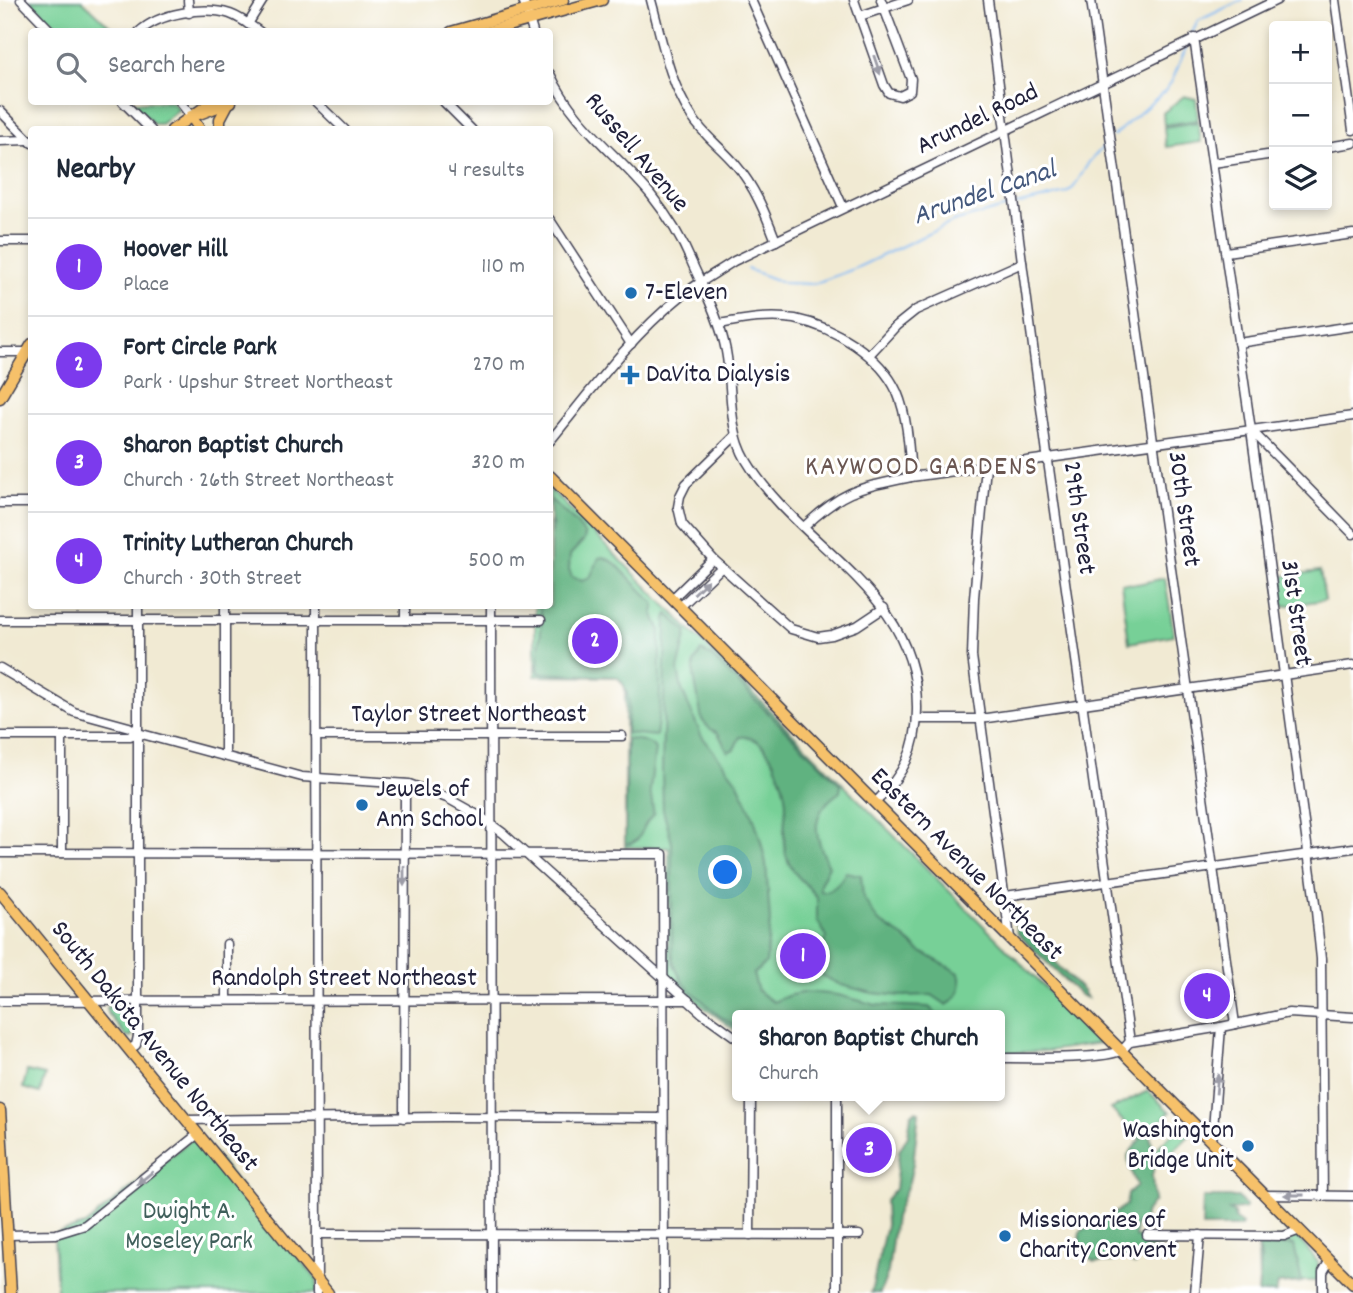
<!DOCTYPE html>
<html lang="en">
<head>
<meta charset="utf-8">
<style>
  :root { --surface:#fff; --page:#f6f6f7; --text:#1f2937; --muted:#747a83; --line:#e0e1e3; --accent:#7c3aed }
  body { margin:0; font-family:Dekko,sans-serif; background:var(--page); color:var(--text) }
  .controls { position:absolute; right:21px; top:21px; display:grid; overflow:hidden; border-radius:7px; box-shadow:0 4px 10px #0003 }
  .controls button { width:63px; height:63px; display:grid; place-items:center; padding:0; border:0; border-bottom:2px solid var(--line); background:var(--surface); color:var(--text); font:35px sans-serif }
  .you { position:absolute; left:726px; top:873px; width:24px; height:24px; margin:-18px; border:5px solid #fff; border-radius:50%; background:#1a73e8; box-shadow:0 0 0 10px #1a73e833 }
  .badge { display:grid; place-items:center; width:46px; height:46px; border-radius:50%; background:var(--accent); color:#fff; font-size:23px; font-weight:700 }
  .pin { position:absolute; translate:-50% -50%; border:4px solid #fff; box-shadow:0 2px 7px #0006 }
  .popup { position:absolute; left:732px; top:1010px; width:273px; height:91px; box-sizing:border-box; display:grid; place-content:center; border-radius:7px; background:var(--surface); filter:drop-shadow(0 2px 5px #0005); font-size:23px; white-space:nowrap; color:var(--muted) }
  .popup b { font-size:26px; color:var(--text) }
  .popup::after { content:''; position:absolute; left:50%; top:100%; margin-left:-14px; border:14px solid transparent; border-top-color:var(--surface) }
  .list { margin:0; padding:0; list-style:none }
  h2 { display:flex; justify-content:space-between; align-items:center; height:91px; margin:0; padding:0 28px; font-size:30px }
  h2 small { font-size:23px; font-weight:400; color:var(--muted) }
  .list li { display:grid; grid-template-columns:46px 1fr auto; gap:21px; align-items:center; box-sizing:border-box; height:98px; padding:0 28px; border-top:2px solid var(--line) }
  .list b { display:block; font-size:26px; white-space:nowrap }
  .list p { margin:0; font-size:23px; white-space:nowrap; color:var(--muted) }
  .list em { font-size:23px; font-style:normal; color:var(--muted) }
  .icon { flex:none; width:38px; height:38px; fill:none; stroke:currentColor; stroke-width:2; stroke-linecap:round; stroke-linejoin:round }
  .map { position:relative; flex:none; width:1353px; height:1293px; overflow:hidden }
  .search { position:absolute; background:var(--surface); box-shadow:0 4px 10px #0003; left:28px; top:28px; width:525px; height:77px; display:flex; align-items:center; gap:18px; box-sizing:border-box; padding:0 24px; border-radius:7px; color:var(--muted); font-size:26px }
  .panel { position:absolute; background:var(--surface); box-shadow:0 4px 10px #0003; left:28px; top:126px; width:525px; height:483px; border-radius:7px }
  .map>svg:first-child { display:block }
  .green { fill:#77d097; stroke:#4c7969; stroke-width:2 }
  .forest { fill:#61b280; stroke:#426a5e; stroke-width:2 }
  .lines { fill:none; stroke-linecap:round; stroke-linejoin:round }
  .stream { stroke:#84bbf4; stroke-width:2 }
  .minor-casing { stroke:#414052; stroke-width:11 }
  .major-casing { stroke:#414052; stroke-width:13 }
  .minor { stroke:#fff; stroke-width:8 }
  .major { stroke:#f6c16b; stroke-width:10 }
  .oneway { fill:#9c9ca7 }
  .poi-dot { fill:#1f6fb2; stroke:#fff; stroke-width:2.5 }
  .labels { text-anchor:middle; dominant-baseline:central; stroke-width:6; stroke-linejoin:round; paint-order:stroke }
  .street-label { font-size:26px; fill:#22223b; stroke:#fff }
  .poi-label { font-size:26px; fill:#22223b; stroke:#fff; text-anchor:start }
  .park-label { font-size:26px; fill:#405f5b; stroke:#fff }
  .water-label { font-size:28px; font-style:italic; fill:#44587c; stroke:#fff }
  .neighbourhood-label { font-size:28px; letter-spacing:2px; fill:#6a5651; stroke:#fff }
</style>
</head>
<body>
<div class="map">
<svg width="1353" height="1293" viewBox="0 0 1353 1293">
  <rect width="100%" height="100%" fill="#fff"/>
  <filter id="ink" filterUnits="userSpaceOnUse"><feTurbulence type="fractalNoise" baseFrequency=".0143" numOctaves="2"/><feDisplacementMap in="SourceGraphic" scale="14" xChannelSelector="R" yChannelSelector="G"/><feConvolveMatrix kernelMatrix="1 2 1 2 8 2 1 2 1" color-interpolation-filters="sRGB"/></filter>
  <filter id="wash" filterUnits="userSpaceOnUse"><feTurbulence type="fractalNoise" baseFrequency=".00686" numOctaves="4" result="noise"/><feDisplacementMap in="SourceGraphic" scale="28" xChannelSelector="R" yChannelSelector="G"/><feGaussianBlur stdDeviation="1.57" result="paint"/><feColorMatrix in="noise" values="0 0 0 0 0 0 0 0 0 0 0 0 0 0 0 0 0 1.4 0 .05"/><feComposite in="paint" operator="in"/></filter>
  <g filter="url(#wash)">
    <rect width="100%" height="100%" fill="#f1ead3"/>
    <!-- green -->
    <g class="green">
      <path d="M30 0H82L115 31H62Z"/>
      <path d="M1184 96 1196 99 1198 120 1164 125 1163 113Z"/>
      <path d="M131 102H172L179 109 161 124H154Z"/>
      <path d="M1198 122 1201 142 1166 147 1164 127Z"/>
      <path d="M550 489 1100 1043 1048 1051 1000 1053V1015H738V1032L701 1005 668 973 669 848 625 847V677L535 676V606H550Z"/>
      <path d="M1320 571 1325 600 1283 606 1278 577Z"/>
      <path d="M1165 578 1174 635 1129 643 1121 583 1137 584Z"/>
      <path d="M110 1006 133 1007V1033L131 1037 126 1036 107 1012V1007Z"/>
      <path d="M27 1071 45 1075 40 1093 23 1088Z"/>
      <path d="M1148 1091 1170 1112 1142 1141 1111 1109Z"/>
      <path d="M1181 1125 1191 1134 1164 1160 1153 1152Z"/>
      <path d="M198 1134 317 1280V1293H57L54 1234 85 1225Z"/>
      <path d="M1297 1237 1318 1262V1281H1259L1258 1240Z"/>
    </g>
    <!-- forest -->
    <g class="forest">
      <path d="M550 499 577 524 585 535 584 540 570 555 569 569 572 577 582 581 590 578 599 558 604 557 615 563 655 604 653 613 660 629V706L656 736 626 733C628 715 633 690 617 677L539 673C535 652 546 625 539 606H550V535L553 528 550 517Z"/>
      <path d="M668 614 687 632 678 670 682 690 701 735 737 781 753 815 760 838 766 863 770 921 766 963 753 974 758 991 773 1002 790 995 808 992 838 995 876 1005 929 1007 937 1015H738V1028L717 1014 683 983 674 965 672 953V843L663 810 662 771 666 618Z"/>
      <path d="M701 651 710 655 841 785 840 792C808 813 814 836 829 866L820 884V891C832 894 840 882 846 872L861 875 863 897 878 921 905 938 918 950 959 973C963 987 958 998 947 1005L932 995 902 996 872 993 841 985 821 975 819 959 827 937 817 920V898C806 881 792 877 786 855 782 839 785 822 786 806 786 784 768 732 740 737L734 749 728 752 718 733 709 728 702 720 694 676V663Z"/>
      <path d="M627 739C637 740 650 740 655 749L650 790 654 815C640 823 644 845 625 844V842Z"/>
      <path d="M1015 922 1083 991 1087 998 1080 995 1017 933Z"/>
      <path d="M915 1111 919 1112 913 1164 909 1182 895 1217 888 1272 880 1293H871L886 1225 885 1201 895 1189 899 1151 908 1135 911 1115Z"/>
      <path d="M1149 1133C1154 1143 1150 1152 1156 1162L1152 1175 1154 1201C1145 1213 1145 1209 1144 1225L1141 1227 1136 1224 1135 1237 1183 1241 1190 1245V1247L1170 1245 1146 1249 1135 1265 1124 1258 1110 1262H1094C1083 1256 1078 1245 1080 1232L1092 1224 1102 1222 1126 1205 1128 1194 1137 1186 1129 1166 1128 1155 1141 1138Z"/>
      <path d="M1203 1197H1238L1246 1207 1243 1209 1229 1210 1234 1213 1235 1219 1242 1224 1240 1227H1202Z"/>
      <path d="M1261 1245H1294L1302 1282 1278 1284 1276 1293H1258L1261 1258 1258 1246Z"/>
    </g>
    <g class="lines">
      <!-- stream -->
      <g class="stream">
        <path d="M1189 39 1198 21 1242 0"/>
        <path d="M1113 136 1165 91 1172 81 1186 48"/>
        <path d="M1016 205 1067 193 1074 187 1089 162 1107 143"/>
        <path d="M747 269 785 283 813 284 854 269 953 222 1011 206"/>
      </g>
    </g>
  </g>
  <g filter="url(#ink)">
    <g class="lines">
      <!-- minor casing -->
      <g class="minor-casing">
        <g id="minor">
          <path d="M21 0 52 32"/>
          <path d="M188 0 189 13"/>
          <path d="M523 0 533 32"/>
          <path d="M651 0C662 40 669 82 692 117 704 136 722 148 736 165 755 187 766 215 776 241"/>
          <path d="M751 0 843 207"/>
          <path d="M854 0 884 85 889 93 900 96 910 91 911 79 881 0"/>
          <path d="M988 0 1047 454 1130 1042"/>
          <path d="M1091 0 1235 1024"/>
          <path d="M1335 0 1353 130"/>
          <path d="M860 16 908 0"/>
          <path d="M248 24 263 0"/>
          <path d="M139 32C159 13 204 6 230 14 241 18 250 25 260 32"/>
          <path d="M1194 38 1251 430 1316 911 1321 959 1323 1196"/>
          <path d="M550 74C573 124 617 154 651 195 667 215 682 239 692 263 705 292 720 320 726 351 733 388 727 427 746 460 799 549 919 590 917 710 917 750 903 775 875 803"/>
          <path d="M123 102 151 130"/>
          <path d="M180 102 191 116"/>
          <path d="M316 102 345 130"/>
          <path d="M444 102 472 130"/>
          <path d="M0 111 32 143"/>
          <path d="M0 141 28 140"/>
          <path d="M1327 147 1353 143"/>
          <path d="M1213 163 1274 154"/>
          <path d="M550 220 631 344"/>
          <path d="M0 241H32"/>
          <path d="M1226 252 1353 234"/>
          <path d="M720 324C745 319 770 315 795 319 834 327 880 355 897 392 908 418 909 449 911 477"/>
          <path d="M1238 343 1353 326"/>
          <path d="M0 352H32"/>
          <path d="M869 355 896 326 916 310 1022 263"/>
          <path d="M1251 430 1353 534"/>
          <path d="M735 436 686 484 680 496 678 507 682 524 713 559 791 629 818 637 832 635 857 626 884 608"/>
          <path d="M550 441C590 392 630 337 680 297 696 284 716 273 734 261L1277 0"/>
          <path d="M986 466 974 598 972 656 1010 938"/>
          <path d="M0 503H32"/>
          <path d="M804 527C844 489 860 488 911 477L1353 416"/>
          <path d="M672 599 713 559"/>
          <path d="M316 606 317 1293"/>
          <path d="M405 606V620"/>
          <path d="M491 606 492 1293"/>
          <path d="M680 607 722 567"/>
          <path d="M0 620H541"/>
          <path d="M0 668 74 712 129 727 138 733 302 777 409 784 447 798 481 817 503 833 702 1013 738 1039"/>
          <path d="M917 719H980L1353 665"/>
          <path d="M0 736H130L138 733"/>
          <path d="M316 736H622"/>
          <path d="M225 755V606"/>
          <path d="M0 853 663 854 664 1293"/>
          <path d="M62 853V736"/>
          <path d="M1005 896 1353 848"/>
          <path d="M227 944V1000"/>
          <path d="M0 1001 688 1000"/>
          <path d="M129 1050 136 1045 138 1036V606"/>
          <path d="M1000 1058C1023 1058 1106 1060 1122 1050 1125 1048 1127 1044 1130 1042L1221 1027 1289 1013 1353 1017"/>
          <path d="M837 1096V1293"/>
          <path d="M404 1118 405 784"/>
          <path d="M186 1120 443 1117 663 1118"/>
          <path d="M1212 1142 1221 1027"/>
          <path d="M1265 1195 1353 1196"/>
          <path d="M317 1234 859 1235"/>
          <path d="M8 1235 56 1234 85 1225 198 1134"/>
          <path d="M750 1235 751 1096"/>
          <path d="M1147 1235 1284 1236 1300 1230"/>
          <path d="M1195 1293 1200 1235"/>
          <path d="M1323 1293V1272L1330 1260"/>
        </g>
      </g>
      <!-- major casing -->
      <g class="major-casing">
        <g id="major">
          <path d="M451 32 563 0"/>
          <path d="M486 32 602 0"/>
          <path d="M199 114 231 102"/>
          <path d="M191 116 200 130"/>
          <path d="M172 130 212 102"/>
          <path d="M220 130V119L229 102"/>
          <path d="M0 398 32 344"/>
          <path d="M550 476 1353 1284"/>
          <path d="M0 892 328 1293"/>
          <path d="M0 1110 11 1293"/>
        </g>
      </g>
      <!-- minor -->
      <use href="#minor" class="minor"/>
      <!-- major -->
      <use href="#major" class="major"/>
    </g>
    <!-- one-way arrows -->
    <defs><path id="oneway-solid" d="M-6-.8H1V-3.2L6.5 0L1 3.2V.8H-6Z" transform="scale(1.75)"/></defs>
    <g class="oneway">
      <use href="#oneway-solid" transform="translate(877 65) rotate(71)"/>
      <use href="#oneway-solid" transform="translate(701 587) rotate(-44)"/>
      <use href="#oneway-solid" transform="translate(404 876) rotate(90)"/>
      <use href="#oneway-solid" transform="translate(1217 1084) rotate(-85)"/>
      <use href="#oneway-solid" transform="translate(145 1178) rotate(141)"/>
      <use href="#oneway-solid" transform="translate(1294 1195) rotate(-180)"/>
    </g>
  </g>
  <!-- markers -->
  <g class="poi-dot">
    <circle cx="631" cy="293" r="7"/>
    <path d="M626.5 364.5h7v7h7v7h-7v7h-7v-7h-7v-7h7z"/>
    <circle cx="362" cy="805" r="7"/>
    <circle cx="1248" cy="1146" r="7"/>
    <circle cx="1005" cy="1236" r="7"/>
  </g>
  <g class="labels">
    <!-- street labels -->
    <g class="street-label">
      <text transform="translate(978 120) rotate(-26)">Arundel Road</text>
      <text transform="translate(636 153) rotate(50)">Russell Avenue</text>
      <text transform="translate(1183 509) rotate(82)">30th Street</text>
      <text transform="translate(1078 518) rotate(82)">29th Street</text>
      <text transform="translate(1295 613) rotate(82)">31st Street</text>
      <text x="469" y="715">Taylor Street Northeast</text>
      <text transform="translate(966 865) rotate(45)">Eastern Avenue Northeast</text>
      <text x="344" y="979">Randolph Street Northeast</text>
      <text transform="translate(154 1047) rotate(51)">South Dakota Avenue Northeast</text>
    </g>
    <!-- poi labels -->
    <g class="poi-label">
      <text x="645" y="293">7-Eleven</text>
      <text x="646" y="375">DaVita Dialysis</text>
      <text x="376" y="790">Jewels of<tspan x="376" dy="30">Ann School</tspan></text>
      <text x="1234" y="1131" text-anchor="end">Washington<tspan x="1234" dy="30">Bridge Unit</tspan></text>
      <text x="1019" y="1221">Missionaries of<tspan x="1019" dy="30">Charity Convent</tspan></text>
    </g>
    <!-- park labels -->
    <g class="park-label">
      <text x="189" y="1212">Dwight A.<tspan x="189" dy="30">Moseley Park</tspan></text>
    </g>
    <!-- water labels -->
    <g class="water-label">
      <text transform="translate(985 195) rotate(-19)">Arundel Canal</text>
    </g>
    <!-- neighbourhood labels -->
    <g class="neighbourhood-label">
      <text x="922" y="469">KAYWOOD GARDENS</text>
    </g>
  </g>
</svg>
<div class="controls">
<button>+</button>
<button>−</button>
<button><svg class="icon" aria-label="layers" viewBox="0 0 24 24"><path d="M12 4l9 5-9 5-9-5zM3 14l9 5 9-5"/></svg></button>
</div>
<div class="you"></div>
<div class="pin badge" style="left:803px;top:956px">1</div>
<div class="pin badge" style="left:595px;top:641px">2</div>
<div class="pin badge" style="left:869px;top:1150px">3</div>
<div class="popup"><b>Sharon Baptist Church</b>Church</div>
<div class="pin badge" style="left:1207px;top:996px">4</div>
<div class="search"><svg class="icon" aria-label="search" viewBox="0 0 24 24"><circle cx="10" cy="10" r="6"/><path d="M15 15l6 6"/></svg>Search here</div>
<section class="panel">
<h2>Nearby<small>4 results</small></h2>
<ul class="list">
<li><span class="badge">1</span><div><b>Hoover Hill</b><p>Place</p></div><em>110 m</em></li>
<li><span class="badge">2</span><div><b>Fort Circle Park</b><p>Park · Upshur Street Northeast</p></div><em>270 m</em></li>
<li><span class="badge">3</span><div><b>Sharon Baptist Church</b><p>Church · 26th Street Northeast</p></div><em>320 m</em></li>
<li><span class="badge">4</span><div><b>Trinity Lutheran Church</b><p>Church · 30th Street</p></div><em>500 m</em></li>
</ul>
</section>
</div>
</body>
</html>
